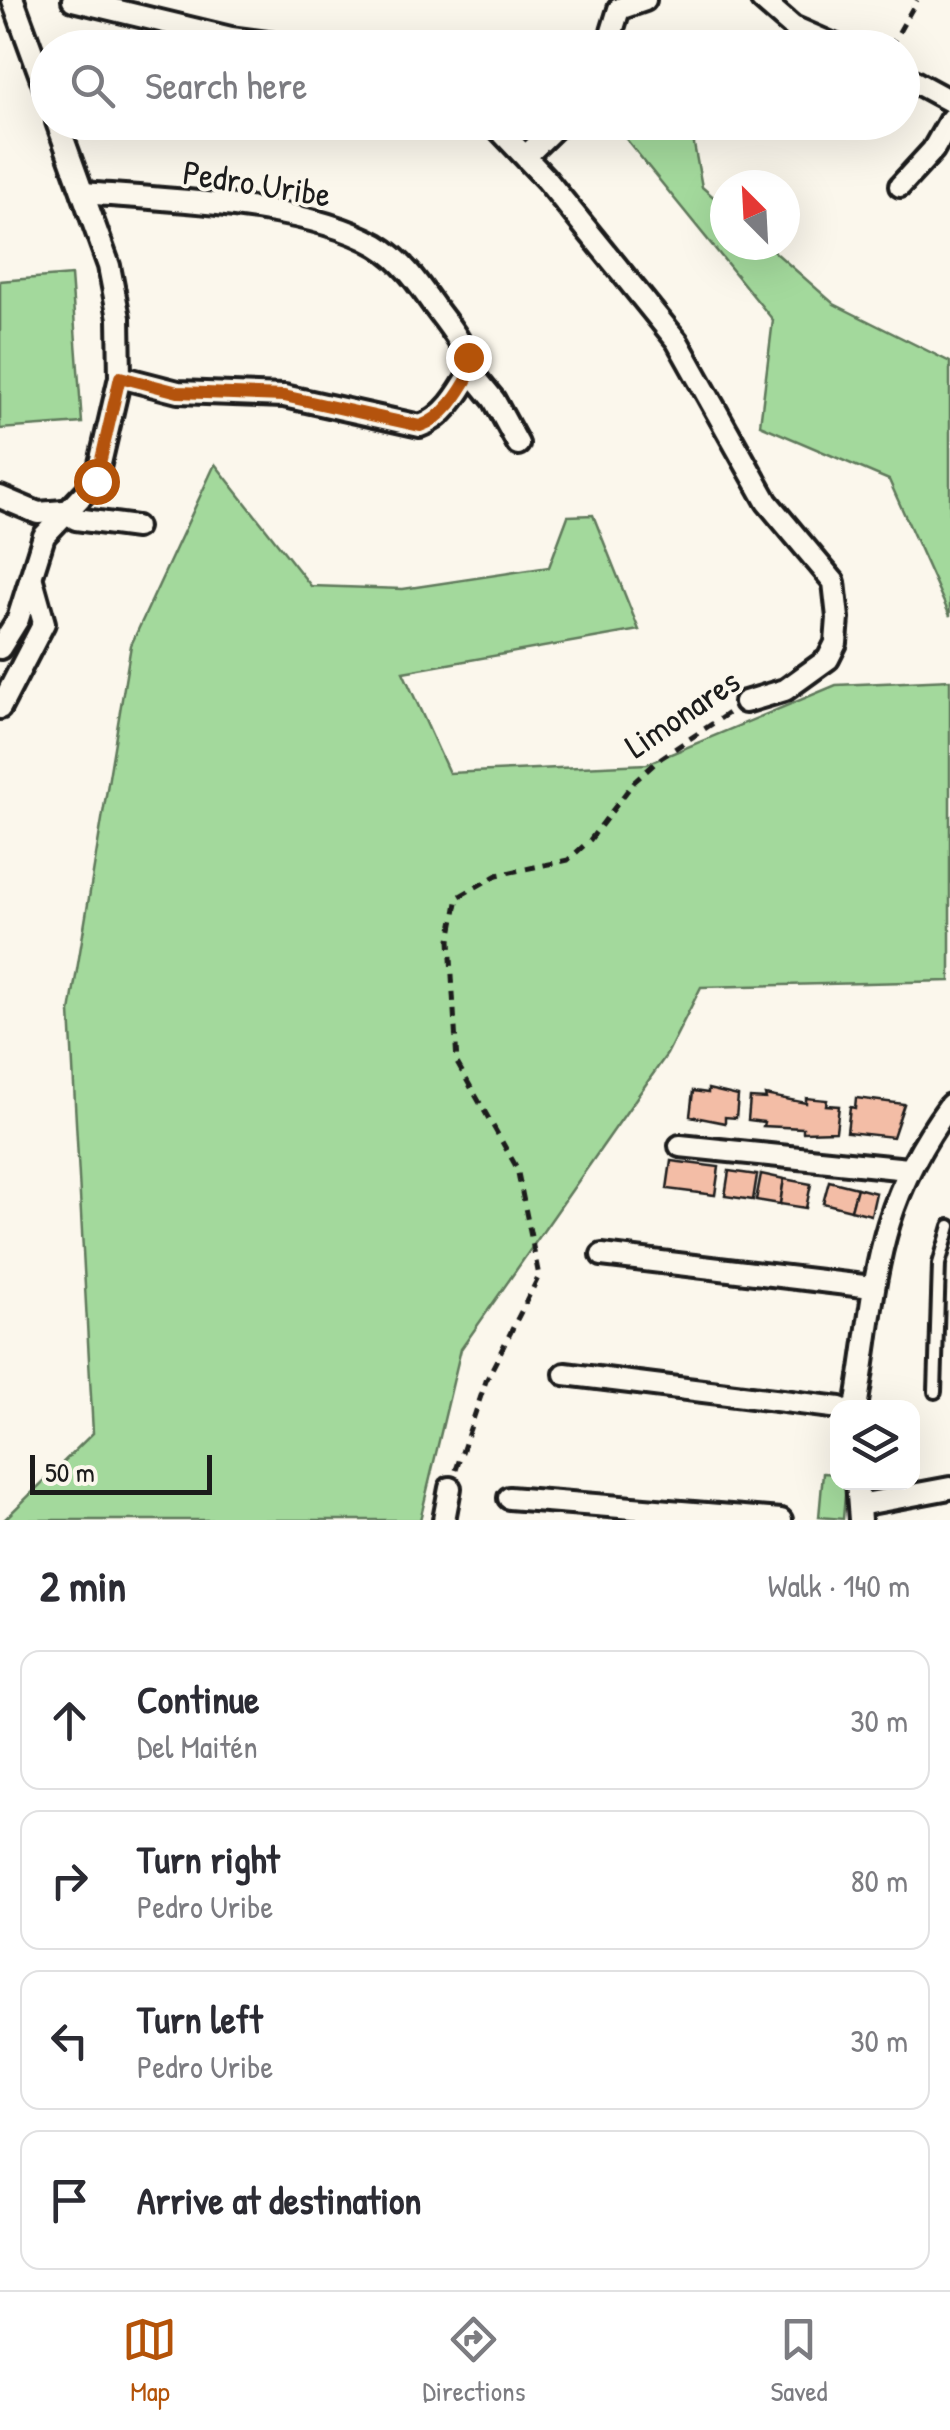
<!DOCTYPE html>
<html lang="en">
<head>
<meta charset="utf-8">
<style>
  :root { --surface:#fff; --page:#f7f7f7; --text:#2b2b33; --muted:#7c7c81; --line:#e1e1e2; --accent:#b45309 }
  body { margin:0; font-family:"Patrick Hand",sans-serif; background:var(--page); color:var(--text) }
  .controls { position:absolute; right:30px; bottom:30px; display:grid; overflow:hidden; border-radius:20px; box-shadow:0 10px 40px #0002 }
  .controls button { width:90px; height:90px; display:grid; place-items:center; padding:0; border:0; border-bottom:2px solid var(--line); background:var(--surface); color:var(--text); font:50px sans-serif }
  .compass { position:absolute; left:710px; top:170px; width:90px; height:90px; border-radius:50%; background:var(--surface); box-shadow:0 10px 40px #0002; rotate:336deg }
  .scale { position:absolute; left:30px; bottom:25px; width:182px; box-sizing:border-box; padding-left:10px; border:5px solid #1c1c1c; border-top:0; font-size:28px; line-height:35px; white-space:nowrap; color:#1c1c1c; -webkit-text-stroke:8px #fbf7ec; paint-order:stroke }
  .stop { position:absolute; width:30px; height:30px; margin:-22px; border:8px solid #b45309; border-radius:50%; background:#fff }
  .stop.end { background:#b45309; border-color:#fff; box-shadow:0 2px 10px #0008 }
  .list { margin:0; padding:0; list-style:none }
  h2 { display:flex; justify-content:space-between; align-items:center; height:130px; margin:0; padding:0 40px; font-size:42px }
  h2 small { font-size:32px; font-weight:400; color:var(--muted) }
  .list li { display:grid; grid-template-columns:65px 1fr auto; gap:30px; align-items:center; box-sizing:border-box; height:140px; margin:0 20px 20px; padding:0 20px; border:2px solid var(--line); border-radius:20px }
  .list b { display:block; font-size:38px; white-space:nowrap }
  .list p { margin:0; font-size:32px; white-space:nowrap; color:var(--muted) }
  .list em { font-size:32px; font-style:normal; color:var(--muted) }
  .icon { flex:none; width:55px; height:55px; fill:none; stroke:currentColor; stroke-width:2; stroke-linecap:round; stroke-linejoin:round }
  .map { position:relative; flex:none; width:950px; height:1520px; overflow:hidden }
  .search { position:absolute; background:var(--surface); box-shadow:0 10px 40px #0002; left:30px; right:30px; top:30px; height:110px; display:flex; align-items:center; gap:25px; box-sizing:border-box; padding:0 35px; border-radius:55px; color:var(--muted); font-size:38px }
  .sheet { height:770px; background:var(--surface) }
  nav { display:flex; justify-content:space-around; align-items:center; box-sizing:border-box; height:140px; border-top:2px solid var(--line); background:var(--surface); font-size:28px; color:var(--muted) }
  nav a { display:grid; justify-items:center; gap:5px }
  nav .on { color:var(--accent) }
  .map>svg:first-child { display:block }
  .green { fill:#a3d99c; stroke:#607a5c; stroke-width:2.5 }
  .building { fill:#f3bda6; stroke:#1c1c1c; stroke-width:2.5 }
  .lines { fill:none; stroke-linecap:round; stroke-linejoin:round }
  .lane-casing { stroke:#1c1c1c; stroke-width:18 }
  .street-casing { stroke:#1c1c1c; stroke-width:28 }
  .path { stroke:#1c1c1c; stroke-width:5; stroke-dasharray:10 8; stroke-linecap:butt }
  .lane { stroke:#fbf7ec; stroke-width:10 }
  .street { stroke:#fbf7ec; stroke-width:20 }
  .route { stroke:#b45309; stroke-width:12 }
  .labels { text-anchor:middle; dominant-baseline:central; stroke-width:8; stroke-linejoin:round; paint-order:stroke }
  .street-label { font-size:35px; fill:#1c1c1c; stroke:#fbf7ec }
</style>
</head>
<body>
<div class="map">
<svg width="950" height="1520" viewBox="0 0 950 1520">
  <rect width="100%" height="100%" fill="#fbf7ec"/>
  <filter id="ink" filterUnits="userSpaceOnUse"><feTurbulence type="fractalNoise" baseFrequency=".01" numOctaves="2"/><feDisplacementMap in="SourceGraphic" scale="20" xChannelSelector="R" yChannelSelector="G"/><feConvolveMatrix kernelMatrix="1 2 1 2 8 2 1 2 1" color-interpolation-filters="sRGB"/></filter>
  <g filter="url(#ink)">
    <!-- green -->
    <g class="green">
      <path d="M613 123H690L702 187 725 207V245H767L834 304 950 362V616L889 480 760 425 773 320Z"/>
      <path d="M71 275 82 423 0 429V281Z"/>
      <path d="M215 464 311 586 403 589 549 567 568 516 593 515 639 630 403 672 449 773 647 764 836 685 950 680V981L701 987 667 1054 461 1349 420 1520H4L93 1433 70 1012 131 645Z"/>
      <path d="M823 1473 837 1474 838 1482 846 1483 843 1519 819 1517Z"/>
    </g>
    <!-- building -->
    <g class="building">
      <path d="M708 1089 738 1096 736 1118 725 1117V1123L690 1116 693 1091 708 1093Z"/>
      <path d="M765 1095 806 1103V1098L827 1100 826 1105 839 1106 836 1131 803 1132V1128L763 1126 764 1122 748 1120 750 1098 766 1099Z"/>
      <path d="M856 1098 904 1104 893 1137 847 1132 850 1107 855 1108Z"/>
      <path d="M671 1161 719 1167 715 1195 667 1189Z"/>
      <path d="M729 1171 757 1175 753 1200 725 1196Z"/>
      <path d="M761 1174 784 1179 780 1204 756 1200Z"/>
      <path d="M784 1179 811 1184 806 1208 780 1204Z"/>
      <path d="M829 1181 857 1188 851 1210 823 1203Z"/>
      <path d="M857 1188 876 1193 871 1215 851 1210Z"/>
    </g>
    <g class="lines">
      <!-- lane casing -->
      <g class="lane-casing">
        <path id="lane" d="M935 1392 939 1264 950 1226"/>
      </g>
      <!-- street casing -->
      <g class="street-casing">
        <g id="street">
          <path d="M13 0 48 96"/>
          <path d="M73 0 231 38 305 48"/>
          <path d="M762 0 793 27 841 48"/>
          <path d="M607 48 619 9 645 0"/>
          <path d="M902 75 950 101"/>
          <path d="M492 122 546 179 677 341 767 502 834 582 838 618 836 643 828 659 785 690 745 702"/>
          <path d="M526 156 561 122"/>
          <path d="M900 186 933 150 950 120"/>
          <path d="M83 193C167 200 304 203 377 245 402 260 418 283 434 306 450 327 466 346 471 372 459 393 444 418 420 426L284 396 178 392 120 377"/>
          <path d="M471 372 494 400 518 444"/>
          <path d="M0 497 38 513 64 511"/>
          <path d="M64 511 76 519 136 527"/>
          <path d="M0 648 18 619 44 536 96 481 120 377 119 318 109 266 57 122"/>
          <path d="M0 708 44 623 32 580"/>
          <path d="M680 1146 908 1169"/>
          <path d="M602 1255 872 1287"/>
          <path d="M565 1374 840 1408"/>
          <path d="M856 1408C877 1285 872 1211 950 1105"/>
          <path d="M857 1482 860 1520"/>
          <path d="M509 1498 781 1520"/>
          <path d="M859 1505 950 1488"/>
          <path d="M444 1520 450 1488"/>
        </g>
      </g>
      <!-- path -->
      <g class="path">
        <path d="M890 48 917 0"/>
        <path d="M456 1470 486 1381 539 1276 517 1168 457 1063 450 940 458 897 497 875 568 860 590 840 634 782 661 758 730 712"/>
      </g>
      <!-- lane -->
      <use href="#lane" class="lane"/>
      <!-- street -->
      <use href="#street" class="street"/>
    </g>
  </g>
  <g class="lines" filter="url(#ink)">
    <!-- route -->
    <path class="route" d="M96 481 120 377 178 392 284 396 420 426C444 418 459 394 471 372L468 357"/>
  </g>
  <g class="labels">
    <!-- street labels -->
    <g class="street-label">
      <text transform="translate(257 183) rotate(9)">Pedro Uribe</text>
      <text transform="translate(682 713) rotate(-34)">Limonares</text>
    </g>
  </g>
</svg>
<div class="controls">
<button><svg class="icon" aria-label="layers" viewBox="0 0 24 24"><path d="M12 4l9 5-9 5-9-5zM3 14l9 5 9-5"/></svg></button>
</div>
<svg class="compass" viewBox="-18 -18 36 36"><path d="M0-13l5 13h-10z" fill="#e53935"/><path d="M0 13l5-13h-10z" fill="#7c7c81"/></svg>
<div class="scale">50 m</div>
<div class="stop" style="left:96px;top:481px"></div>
<div class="stop end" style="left:468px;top:357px"></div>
<div class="search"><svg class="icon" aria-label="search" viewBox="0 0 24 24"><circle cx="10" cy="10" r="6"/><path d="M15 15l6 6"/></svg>Search here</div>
</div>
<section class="sheet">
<h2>2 min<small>Walk · 140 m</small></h2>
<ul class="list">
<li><svg class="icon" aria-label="ahead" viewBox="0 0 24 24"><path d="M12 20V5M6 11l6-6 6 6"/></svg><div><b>Continue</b><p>Del Maitén</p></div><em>30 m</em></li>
<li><svg class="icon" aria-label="right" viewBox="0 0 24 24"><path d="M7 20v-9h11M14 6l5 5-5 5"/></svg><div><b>Turn right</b><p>Pedro Uribe</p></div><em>80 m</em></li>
<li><svg class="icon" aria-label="left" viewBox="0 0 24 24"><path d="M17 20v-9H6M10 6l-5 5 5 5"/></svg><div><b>Turn left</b><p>Pedro Uribe</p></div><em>30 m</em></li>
<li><svg class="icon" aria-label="arrive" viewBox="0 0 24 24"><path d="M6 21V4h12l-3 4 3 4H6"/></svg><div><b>Arrive at destination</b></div></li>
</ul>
</section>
<nav>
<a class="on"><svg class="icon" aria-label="map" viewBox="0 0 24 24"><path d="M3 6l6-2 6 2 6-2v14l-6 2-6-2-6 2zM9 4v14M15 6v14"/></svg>Map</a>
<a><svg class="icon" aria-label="directions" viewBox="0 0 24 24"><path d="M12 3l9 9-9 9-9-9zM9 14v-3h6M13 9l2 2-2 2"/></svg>Directions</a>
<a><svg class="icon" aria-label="saved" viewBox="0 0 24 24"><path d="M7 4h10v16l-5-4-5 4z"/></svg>Saved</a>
</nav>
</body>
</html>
